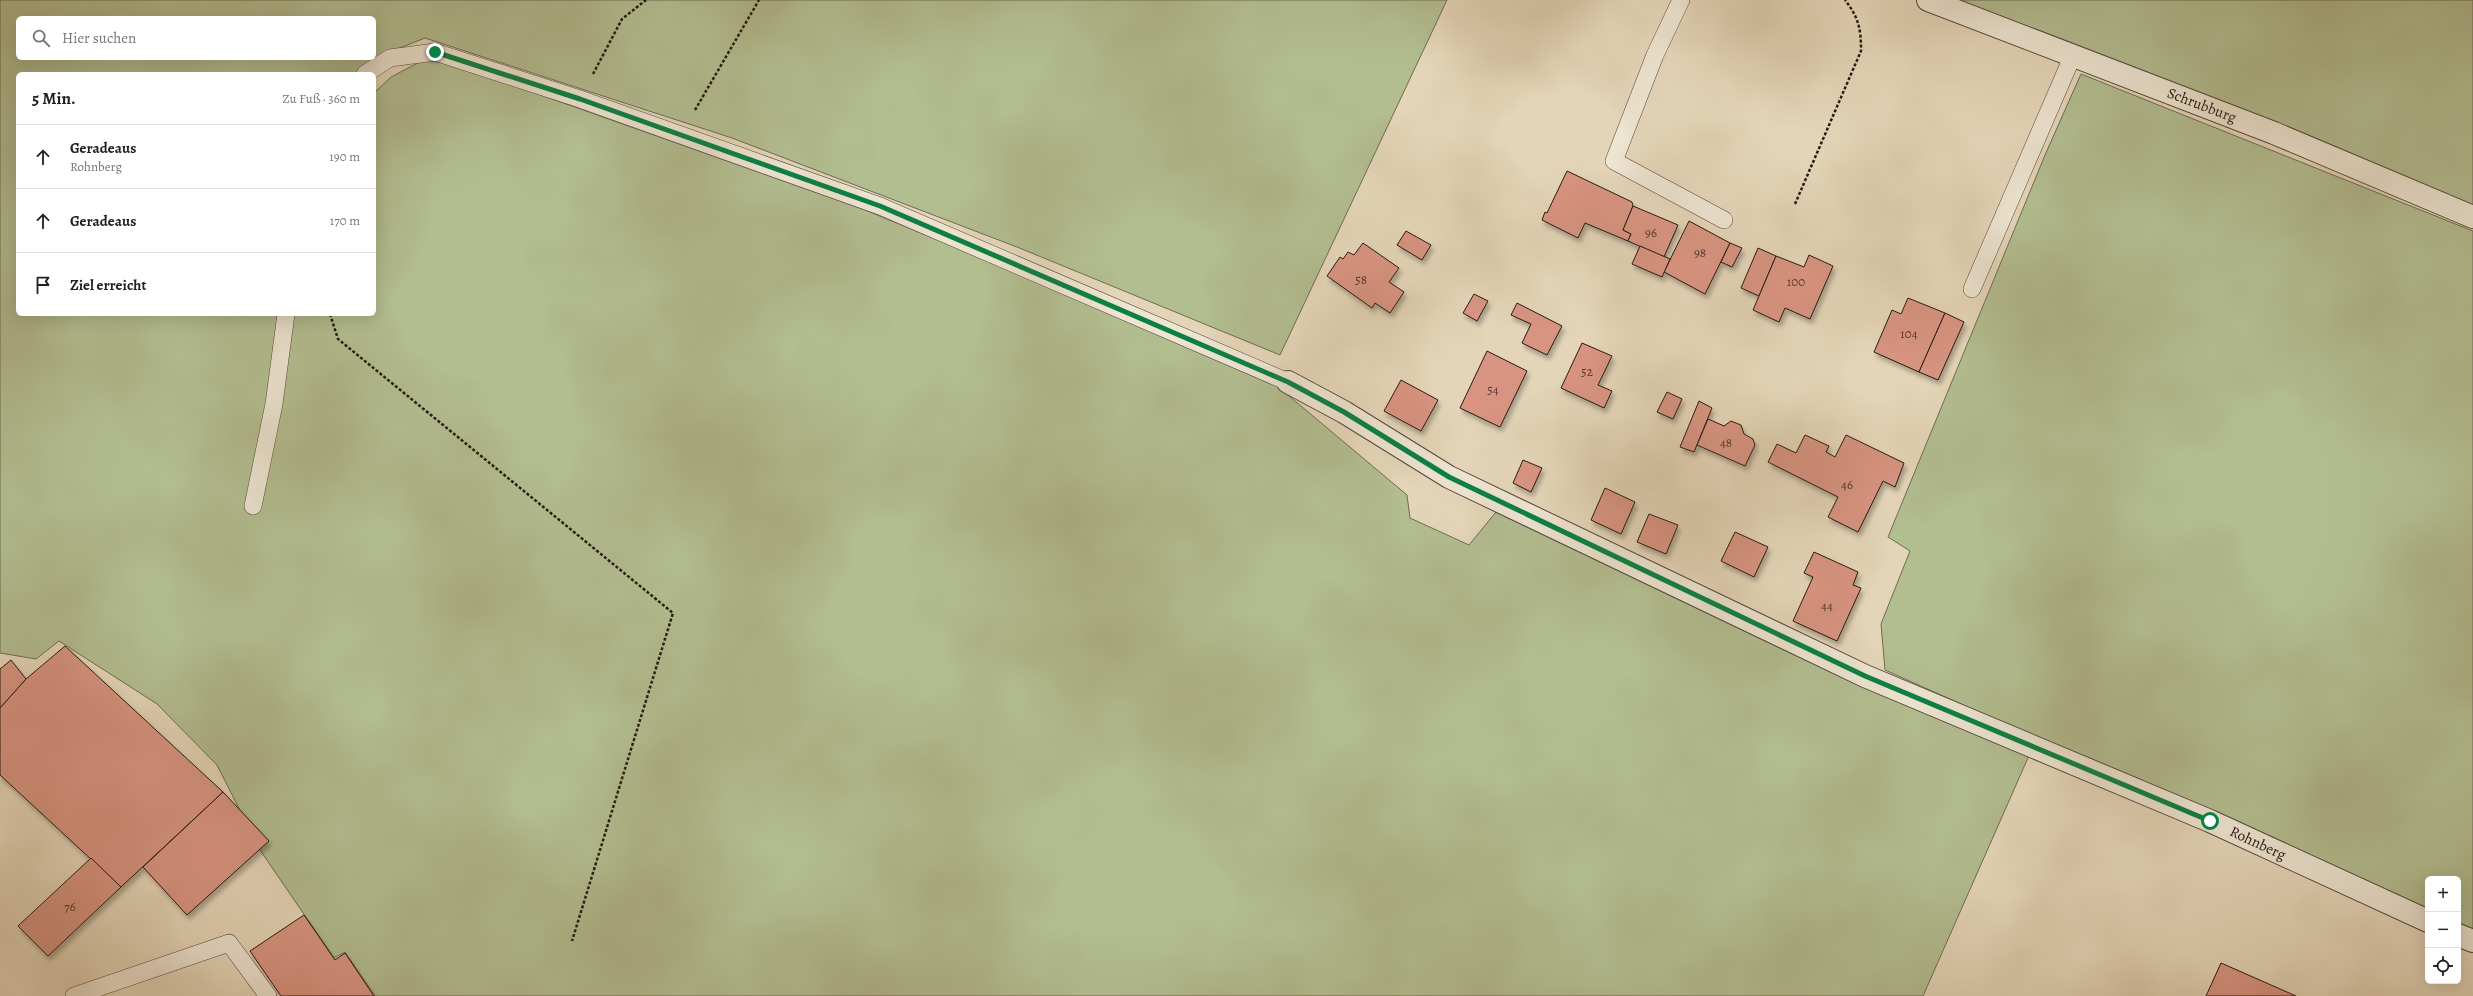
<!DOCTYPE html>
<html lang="de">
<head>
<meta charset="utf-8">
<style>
  :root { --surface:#fff; --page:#f2f2f2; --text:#202124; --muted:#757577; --line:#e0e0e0 }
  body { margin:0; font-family:Alegreya,serif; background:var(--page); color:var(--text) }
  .controls { position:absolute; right:12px; bottom:12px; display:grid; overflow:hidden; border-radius:6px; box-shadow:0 4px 16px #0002 }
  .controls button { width:36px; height:36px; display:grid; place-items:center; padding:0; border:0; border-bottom:1px solid var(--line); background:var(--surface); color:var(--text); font:20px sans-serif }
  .stop { position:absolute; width:12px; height:12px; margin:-9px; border:3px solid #0b8043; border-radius:50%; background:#fff }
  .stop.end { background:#0b8043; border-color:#fff; box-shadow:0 1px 4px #0008 }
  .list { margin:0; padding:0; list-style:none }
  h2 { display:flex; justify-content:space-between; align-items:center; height:52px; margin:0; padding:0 16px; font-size:17px }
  h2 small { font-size:13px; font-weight:400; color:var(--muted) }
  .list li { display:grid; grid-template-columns:26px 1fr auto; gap:12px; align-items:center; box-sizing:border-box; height:64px; padding:0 16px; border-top:1px solid var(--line) }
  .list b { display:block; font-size:15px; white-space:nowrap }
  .list p { margin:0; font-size:13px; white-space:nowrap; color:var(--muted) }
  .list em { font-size:13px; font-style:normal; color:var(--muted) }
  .icon { flex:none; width:22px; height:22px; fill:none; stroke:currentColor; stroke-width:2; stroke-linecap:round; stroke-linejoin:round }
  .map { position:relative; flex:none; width:2473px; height:996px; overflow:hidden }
  .search { position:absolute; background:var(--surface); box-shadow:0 4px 16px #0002; left:16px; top:16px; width:360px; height:44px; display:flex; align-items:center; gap:10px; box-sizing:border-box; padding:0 14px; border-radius:6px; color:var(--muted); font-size:15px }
  .panel { position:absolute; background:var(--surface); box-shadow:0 4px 16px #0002; left:16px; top:72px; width:360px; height:244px; border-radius:6px }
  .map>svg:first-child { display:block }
  .green { fill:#b2bd90; stroke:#6d6c52; fill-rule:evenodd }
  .building { fill:#d89481; stroke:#281a13; filter:url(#shadow) }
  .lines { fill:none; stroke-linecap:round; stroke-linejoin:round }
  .service-casing { stroke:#57493c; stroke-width:18 }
  .minor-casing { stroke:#57493c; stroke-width:24 }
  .path { stroke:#281a13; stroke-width:2.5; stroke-dasharray:3 2; stroke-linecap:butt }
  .service { stroke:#ede4d1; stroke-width:17 }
  .minor { stroke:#ede4d1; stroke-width:22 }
  .route { stroke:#0b8043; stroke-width:5 }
  .labels { text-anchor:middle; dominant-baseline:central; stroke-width:3; stroke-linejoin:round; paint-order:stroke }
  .number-label { font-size:13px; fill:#54382e }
  .street-label { font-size:15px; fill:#281a13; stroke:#ede4d1 }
</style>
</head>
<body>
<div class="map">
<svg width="2473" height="996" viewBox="0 0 2473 996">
  <defs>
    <filter id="shadow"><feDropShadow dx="2.5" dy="4.5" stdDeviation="2" flood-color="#0004"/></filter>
  </defs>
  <rect width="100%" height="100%" fill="#e4d5b8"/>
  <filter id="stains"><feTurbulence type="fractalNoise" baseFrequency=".005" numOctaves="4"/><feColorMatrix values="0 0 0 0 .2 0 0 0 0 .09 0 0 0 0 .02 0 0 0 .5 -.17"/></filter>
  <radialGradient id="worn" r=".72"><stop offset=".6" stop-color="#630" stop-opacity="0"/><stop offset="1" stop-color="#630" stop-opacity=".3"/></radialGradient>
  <!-- green -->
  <g class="green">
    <path d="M0 0H1447L1280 355 1017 247 732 138 425 38 372 59 358 74H18V314H374V93L391 77 431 56 865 210 1175 338 1270 380 1407 495 1410 518 1469 545 1496 512 1876 688 2031 751 1923 996H375L345 952 334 958 260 850 217 765 157 704 59 641 36 659 0 653ZM18 18H374V58H18Z"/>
    <path d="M1955 0H2473V210Z"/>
    <path d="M2081 74 2473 231V933L2458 926V879H2428V913L1885 670 1881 624 1910 551 1888 537 2045 155Z"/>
  </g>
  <!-- building -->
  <g class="building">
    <path d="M1567 171 1632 202 1633 206 1623 230 1631 234 1628 241 1585 223 1578 238 1542 220 1545 212 1547 213Z"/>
    <path d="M1633 206 1678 225 1664 257 1628 241 1631 234 1623 230Z"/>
    <path d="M1689 221 1730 243 1705 294 1664 272Z"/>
    <path d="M1406 231 1431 245 1422 260 1397 245Z"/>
    <path d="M1363 243 1399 268 1389 282 1404 292 1390 313 1375 303 1372 308 1327 276 1340 257 1343 259 1348 252 1354 255Z"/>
    <path d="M1730 243 1742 248 1732 267 1721 262Z"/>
    <path d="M1640 246 1670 259 1662 277 1632 264Z"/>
    <path d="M1758 248 1776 256 1759 296 1741 288Z"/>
    <path d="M1809 255 1833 266 1810 319 1785 308 1779 322 1753 310 1776 256 1804 267Z"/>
    <path d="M1474 294 1488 301 1477 321 1463 313Z"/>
    <path d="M1908 298 1945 313 1919 372 1874 352 1892 310 1901 314Z"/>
    <path d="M1517 303 1562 326 1547 355 1522 343 1531 324 1511 315Z"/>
    <path d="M1945 313 1964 322 1938 380 1919 372Z"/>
    <path d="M1582 343 1612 356 1598 385 1612 391 1604 408 1561 388Z"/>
    <path d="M1487 351 1527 371 1500 427 1460 408Z"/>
    <path d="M1401 380 1438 400 1421 431 1384 411Z"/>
    <path d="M1667 392 1682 399 1673 419 1657 412Z"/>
    <path d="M1699 401 1712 408 1694 452 1680 447Z"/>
    <path d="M1708 419 1724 426 1731 421 1741 425 1744 434 1753 439 1755 445 1745 466 1697 445Z"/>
    <path d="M1805 435 1829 446 1826 452 1835 457 1846 435 1904 463 1895 487 1883 481 1858 532 1828 517 1838 497 1768 462 1777 444 1796 453Z"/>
    <path d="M1523 460 1542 468 1531 492 1513 483Z"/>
    <path d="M1605 488 1635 502 1621 534 1591 520Z"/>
    <path d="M1649 514 1678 525 1666 554 1637 542Z"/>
    <path d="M1735 532 1768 547 1754 577 1721 561Z"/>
    <path d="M1814 552 1858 572 1853 585 1861 588 1837 641 1793 621 1813 577 1804 573Z"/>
    <path d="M65 646 223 792 121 887 0 775V708L26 679Z"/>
    <path d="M11 660 26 679 0 708V669Z"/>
    <path d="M223 792 269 841 187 915 143 867Z"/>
    <path d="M91 858 121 887 48 956 18 926Z"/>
    <path d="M304 915 335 960 345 953 374 996H281L250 951Z"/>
    <path d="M2221 963 2296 996H2206Z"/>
  </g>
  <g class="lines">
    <!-- service casing -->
    <g class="service-casing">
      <g id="service">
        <path d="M1681 0 1655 55 1614 161 1724 220"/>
        <path d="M365 74 390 58 435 52 580 99 880 206 1288 382"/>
        <path d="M1972 289 2073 55"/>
        <path d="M253 506 274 404 286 314"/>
        <path d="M74 996 229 943 268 996"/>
      </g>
    </g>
    <!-- minor casing -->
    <g class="minor-casing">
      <g id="minor">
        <path d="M1928 0 2274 133 2473 217"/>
        <path d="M1288 382 1344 412 1449 477 1865 676 2210 821 2428 921"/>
        <path d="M2458 935 2473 941"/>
      </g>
    </g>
    <!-- path -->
    <g class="path">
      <path d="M593 74 622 19 646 0"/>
      <path d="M695 110 759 0"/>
      <path d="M1795 204 1861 51C1861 29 1859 18 1845 0"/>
      <path d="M330 314 338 339 673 613 572 941"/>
    </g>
    <!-- service -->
    <use href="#service" class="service"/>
    <!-- minor -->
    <use href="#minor" class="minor"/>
  </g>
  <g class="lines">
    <!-- route -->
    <path class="route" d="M435 52 580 99 880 206 1288 382 1344 412 1449 477 1865 676 2210 821"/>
  </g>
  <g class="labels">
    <!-- number labels -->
    <g class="number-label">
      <text x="1651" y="232">96</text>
      <text x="1700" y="252">98</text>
      <text x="1361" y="279">58</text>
      <text x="1796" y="281">100</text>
      <text x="1909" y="333">104</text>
      <text x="1587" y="371">52</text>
      <text x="1493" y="389">54</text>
      <text x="1726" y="442">48</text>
      <text x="1847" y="484">46</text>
      <text x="1827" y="605">44</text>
      <text x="70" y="906">76</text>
    </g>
    <!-- street labels -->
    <g class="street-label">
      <text transform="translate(2202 105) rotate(21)">Schrubburg</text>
      <text transform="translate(2258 843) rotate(25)">Rohnberg</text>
    </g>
  </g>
  <rect width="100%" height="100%" filter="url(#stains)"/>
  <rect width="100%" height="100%" fill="url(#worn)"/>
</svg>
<div class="controls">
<button>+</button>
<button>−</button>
<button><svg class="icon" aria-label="locate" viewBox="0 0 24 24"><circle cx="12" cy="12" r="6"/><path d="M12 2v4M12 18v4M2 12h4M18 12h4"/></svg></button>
</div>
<div class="stop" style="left:2210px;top:821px"></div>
<div class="stop end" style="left:435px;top:52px"></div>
<div class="search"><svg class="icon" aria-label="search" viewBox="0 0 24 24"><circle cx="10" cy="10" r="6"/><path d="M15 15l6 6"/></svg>Hier suchen</div>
<section class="panel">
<h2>5 Min.<small>Zu Fuß · 360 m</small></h2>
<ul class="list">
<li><svg class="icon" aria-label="ahead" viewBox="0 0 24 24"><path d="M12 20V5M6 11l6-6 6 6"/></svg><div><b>Geradeaus</b><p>Rohnberg</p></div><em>190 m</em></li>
<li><svg class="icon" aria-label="ahead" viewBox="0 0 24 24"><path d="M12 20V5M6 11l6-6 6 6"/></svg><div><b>Geradeaus</b></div><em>170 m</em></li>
<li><svg class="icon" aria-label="arrive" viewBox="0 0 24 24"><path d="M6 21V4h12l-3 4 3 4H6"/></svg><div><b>Ziel erreicht</b></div></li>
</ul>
</section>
</div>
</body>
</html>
